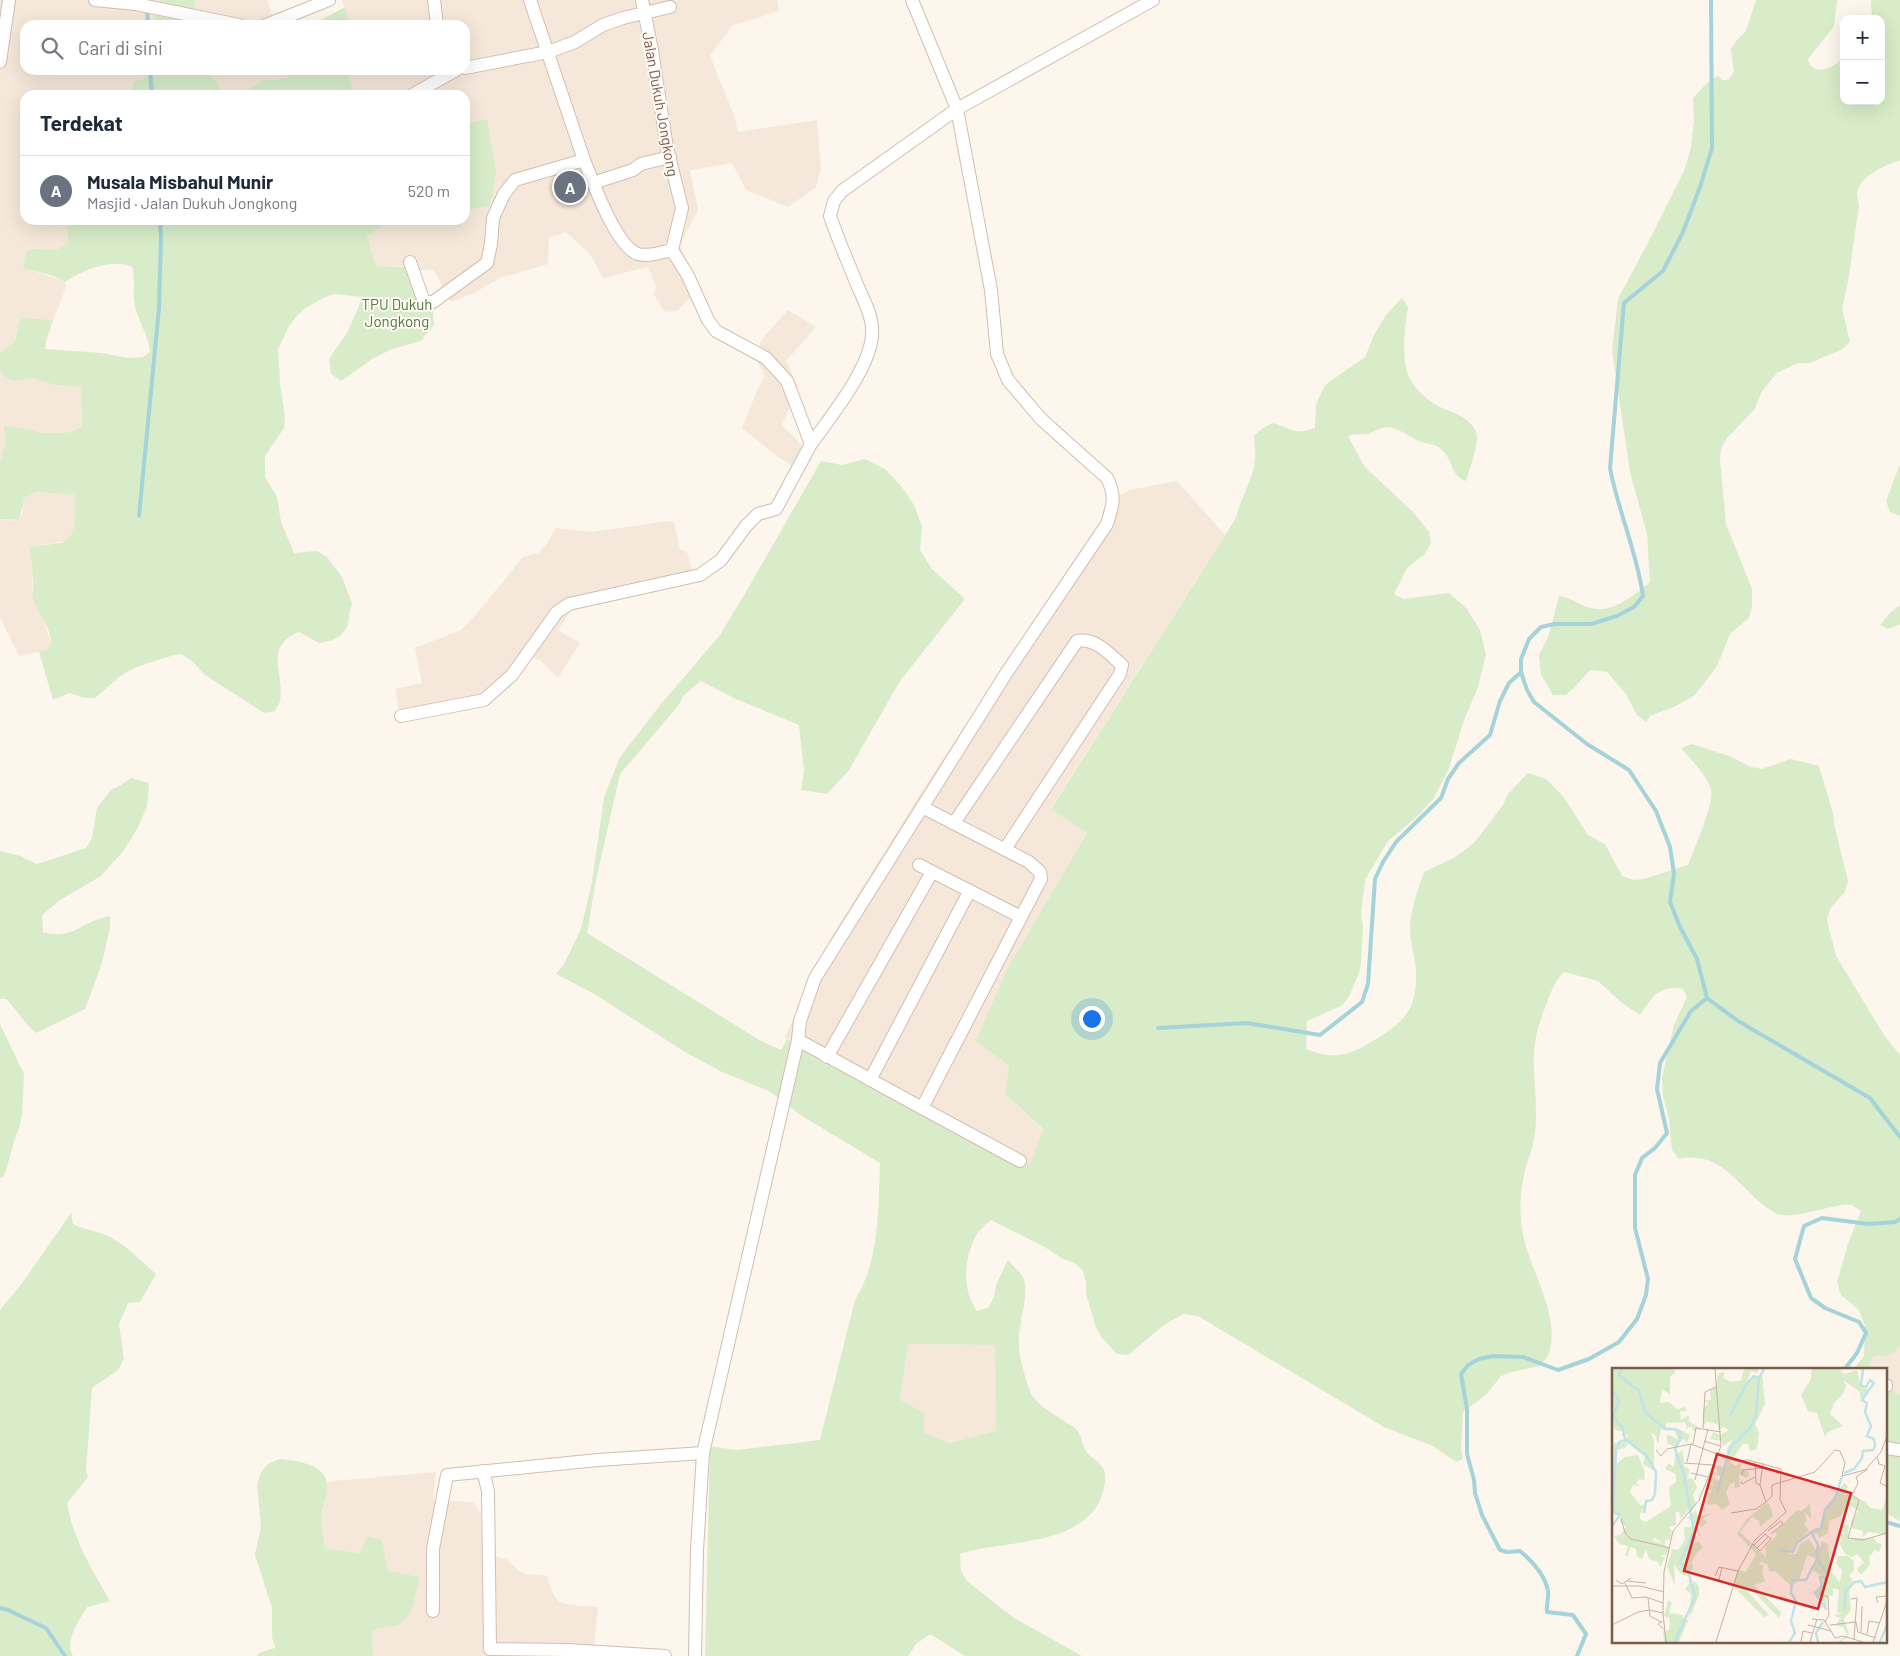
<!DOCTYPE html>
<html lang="id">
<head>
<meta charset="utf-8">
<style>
  :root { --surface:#fff; --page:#f2f2f3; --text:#1f2937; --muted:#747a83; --line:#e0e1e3; --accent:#e76f51 }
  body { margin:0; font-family:Barlow,sans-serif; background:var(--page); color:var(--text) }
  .controls { position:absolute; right:15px; top:15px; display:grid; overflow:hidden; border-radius:10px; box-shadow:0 5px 20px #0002 }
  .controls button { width:45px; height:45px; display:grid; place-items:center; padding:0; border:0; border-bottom:1px solid var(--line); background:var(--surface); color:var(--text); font:25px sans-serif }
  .you { position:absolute; left:1091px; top:1018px; width:18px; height:18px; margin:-12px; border:4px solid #fff; border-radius:50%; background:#1a73e8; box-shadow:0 0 0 8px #1a73e833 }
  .badge { display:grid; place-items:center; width:32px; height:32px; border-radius:50%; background:var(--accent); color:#fff; font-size:16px; font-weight:700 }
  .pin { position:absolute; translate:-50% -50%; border:2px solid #fff; box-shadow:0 1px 5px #0006 }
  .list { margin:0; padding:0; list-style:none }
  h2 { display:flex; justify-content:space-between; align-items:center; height:65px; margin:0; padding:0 20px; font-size:21px }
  h2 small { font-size:16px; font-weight:400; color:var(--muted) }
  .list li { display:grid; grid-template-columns:32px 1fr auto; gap:15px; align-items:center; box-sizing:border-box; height:70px; padding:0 20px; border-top:1px solid var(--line) }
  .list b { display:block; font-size:19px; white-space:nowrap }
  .list p { margin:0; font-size:16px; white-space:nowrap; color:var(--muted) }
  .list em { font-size:16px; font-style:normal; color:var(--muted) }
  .icon { flex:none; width:28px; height:28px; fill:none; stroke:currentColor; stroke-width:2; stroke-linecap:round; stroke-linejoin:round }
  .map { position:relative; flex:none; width:1900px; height:1656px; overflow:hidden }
  .search { position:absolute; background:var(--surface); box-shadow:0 5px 20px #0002; left:20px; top:20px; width:450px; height:55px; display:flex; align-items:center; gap:12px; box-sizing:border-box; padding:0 18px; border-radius:15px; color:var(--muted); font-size:19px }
  .panel { position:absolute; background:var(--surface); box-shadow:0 5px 20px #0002; left:20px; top:90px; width:450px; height:135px; border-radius:15px }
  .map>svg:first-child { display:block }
  .residential { fill:#f5e8da }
  .green { fill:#d8ecc9; fill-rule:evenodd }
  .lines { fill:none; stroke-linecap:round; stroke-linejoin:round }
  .stream { stroke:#a5d3da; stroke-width:4 }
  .street-casing { stroke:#d1beb0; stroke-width:14 }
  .street { stroke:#fff; stroke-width:12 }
  .labels { text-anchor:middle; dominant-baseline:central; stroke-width:4; stroke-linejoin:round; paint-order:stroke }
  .street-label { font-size:15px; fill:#7a5c4d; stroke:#fffaf3 }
  .park-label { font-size:15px; fill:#537a41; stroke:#fffaf3 }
  .inset-river { fill:none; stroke:#bfe3e8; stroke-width:2.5 }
  .inset-road { fill:none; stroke:#c5b3a7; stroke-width:1 }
  .view { fill:#d62828; fill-opacity:0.15; stroke:#d62828; stroke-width:2.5 }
  .inset-edge { fill:none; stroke:#7a5c4d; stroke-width:2.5 }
</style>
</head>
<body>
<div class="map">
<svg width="1900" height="1656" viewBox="0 0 1900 1656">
  <rect width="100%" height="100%" fill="#fdf6ec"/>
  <!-- residential -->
  <g class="residential">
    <path d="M0 0H162L155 6V25H25V70H157V73L132 83 133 95H25V220H64L67 225 68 241 57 250H45L25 255 23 268 59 279 65 282 66 288 53 320 27 318 16 330 15 342 6 347 0 354Z"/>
    <path d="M195 0H267L276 25H196Z"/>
    <path d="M342 0H777L779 11 732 26 710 56 734 115 738 132 817 120 821 169 816 187 788 207 746 190 732 163 690 170 698 210 680 245 698 289 677 311 665 312 654 295 656 285 648 267 603 278 590 254 566 232 549 238 548 264 500 278 472 294 451 302 434 270H418L403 266H376L367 236 386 223 387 220H465V210L489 207 487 120 465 124V95H355L347 70H465V25H351Z"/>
    <path d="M202 70H290V73L288 78 280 80 263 79 245 93 221 91 217 81Z"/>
    <path d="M788 310 816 327 786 361 798 387 782 425 806 450 795 468 777 456 742 428 758 388 765 376 757 361 761 340Z"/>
    <path d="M0 368 3 376 14 381 32 378 55 385 81 387 82 427 69 432 58 433H41L30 429 4 427 5 445 0 461Z"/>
    <path d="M1177 481 1225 535 1051 808 1087 833 1007 969 1009 1065 1005 1094 1043 1130 1030 1166 822 1062 785 1037 833 934 929 780 1100 523 1105 505 1129 490Z"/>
    <path d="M37 492 75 495 74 526 70 537 66 541 29 547 33 575 32 588 34 602 44 618 51 645 48 650 19 656 0 617V519L13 521 22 515 25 496Z"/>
    <path d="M669 521 674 522 680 549 687 552 695 581 572 609 558 630 580 643 558 678 540 660 533 658 490 702 401 722 395 689 422 683 415 648 461 630 478 612 523 557 538 553 547 543 556 528 592 532Z"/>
    <path d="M908 1344 995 1345 997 1431 950 1443 924 1433 900 1400Z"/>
    <path d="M1900 1345V1395L1886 1387V1370H1868L1870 1360 1874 1356 1891 1354Z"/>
    <path d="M436 1472 433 1500 473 1502 481 1514 482 1553 506 1559 518 1570 525 1574 543 1575 547 1577 553 1594 559 1602 571 1605 598 1607 593 1656H373L372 1630 399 1625 381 1540 367 1536 361 1553 325 1548 322 1520 327 1483 334 1481Z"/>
  </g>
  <!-- green -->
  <g class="green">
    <path d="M162 0H195L196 25H155V6Z"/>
    <path d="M1756 0H1837L1834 26 1808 59C1813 79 1835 67 1844 57V101H1881V19H1872L1871 0H1900V160C1885 166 1861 174 1857 193 1857 196 1858 202 1859 205L1849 276 1842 309 1850 342 1841 350 1831 354 1810 363H1798L1777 373 1762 391 1754 410 1727 438 1721 449 1720 460 1726 524 1752 589V607L1749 618 1730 634 1717 666 1695 695 1676 706 1650 716 1646 722 1637 715 1626 694 1607 672 1590 670 1575 687 1566 695H1553L1541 675 1539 655 1549 635 1559 596C1573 598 1579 605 1591 608 1613 614 1634 595 1650 582L1647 534 1630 472 1612 350 1618 299 1650 239 1685 169 1691 147 1694 121 1693 98 1707 83 1718 76 1722 80H1728L1734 72 1731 49 1737 40 1746 31Z"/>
    <path d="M345 7 351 25H312L315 23Z"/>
    <path d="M157 70H202L217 81 221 91 244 93 263 79 274 80 288 78 290 73V70H347L355 95H133L132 83 157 73Z"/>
    <path d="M487 119 496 171 493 192 489 207 465 210V124Z"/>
    <path d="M64 220H387L386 223 367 236 376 266 408 267 433 306 434 325 421 341 392 349 372 359 341 381 331 374 329 359 348 331 363 297 334 294 323 298 304 309 296 317 289 326 278 349 280 384 285 416 284 428 265 456V477L277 497 281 522 294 553 317 551 327 557 342 577 352 603 347 627 340 636 330 641 319 643 299 632C263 646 285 674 280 701 279 704 276 708 275 711L264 713 205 675 191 660 181 654C172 655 133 667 125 673 114 680 105 690 95 698H85L69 693 53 700 39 652 48 650C57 634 40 617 34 602 31 594 34 587 33 579 33 568 30 557 29 547L61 543 70 537 74 526 75 495 37 492 25 497 19 520 0 519V461L5 445 4 426 30 429 41 433H58L70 432 82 427 81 387 55 385 32 378 14 381 9 379 3 376 0 368V354L6 347 15 342 18 324 21 319 27 318 53 320 46 341 45 349 102 353 128 358 143 357 150 352C149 335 138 322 135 306 132 293 136 280 132 267 111 258 83 270 65 282L54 276 23 268 25 255 28 250 33 249 57 250 68 241 67 225Z"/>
    <path d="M1402 298 1408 307C1405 327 1401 355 1408 375 1413 387 1423 396 1433 403 1448 413 1473 415 1477 436 1478 444 1469 472 1466 481 1451 476 1453 461 1443 451 1437 444 1430 445 1422 442 1409 438 1396 424 1382 428 1377 429 1372 433 1367 434 1361 435 1355 433 1348 436L1364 466 1414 513 1429 532 1431 543 1425 554 1407 568 1394 594 1404 599 1449 593 1466 608 1480 630 1486 654 1478 687 1464 720 1449 768 1434 798 1418 816 1388 841 1365 880 1361 915 1363 927 1361 964 1358 976 1348 998 1341 1006 1307 1021 1306 1049C1331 1059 1346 1057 1368 1044 1402 1023 1418 1013 1416 970 1415 957 1411 945 1410 932 1410 911 1417 892 1424 872L1454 858 1474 843 1503 805 1508 794 1528 773 1546 779 1563 796 1588 835 1605 844 1622 876 1633 880 1644 879 1688 865C1694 850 1715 802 1711 789 1705 773 1692 761 1681 748L1692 744 1729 756 1751 767 1762 769 1791 759 1819 766 1833 813 1834 824 1848 881 1845 892 1830 909 1827 920 1836 956 1884 1035 1900 1055V1345C1898 1347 1895 1352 1891 1354 1880 1361 1873 1347 1868 1370H1853L1864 1356 1865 1326 1859 1310 1841 1295 1837 1282 1848 1244 1861 1211C1858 1209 1854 1206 1851 1205 1833 1203 1791 1222 1775 1213 1740 1193 1725 1149 1679 1159L1672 1150 1669 1120 1663 1096 1662 1077 1674 1025 1687 997 1683 989C1659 984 1652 997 1640 1015L1622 1003 1598 981 1564 972C1554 982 1551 992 1546 1005 1540 1020 1535 1036 1534 1053 1533 1079 1538 1106 1535 1132 1534 1149 1525 1164 1523 1180 1520 1195 1520 1214 1522 1229 1528 1269 1559 1309 1550 1350 1549 1356 1544 1361 1540 1366L1512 1372 1501 1376 1486 1395 1463 1412 1461 1447 1463 1459 1456 1462 1433 1446 1384 1427 1198 1316 1183 1314 1164 1325 1128 1355 1117 1354 1102 1338 1096 1328 1086 1293V1282L1083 1271 1075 1263 1063 1259 1043 1246 991 1220C987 1224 980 1229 977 1234 964 1258 961 1288 977 1311L988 1308 994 1297 996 1285 1008 1260C1012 1265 1020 1272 1023 1277 1030 1293 1019 1321 1019 1338 1018 1355 1023 1369 1028 1386 1034 1406 1053 1412 1068 1424 1071 1425 1076 1428 1077 1430 1082 1436 1082 1445 1086 1451 1091 1458 1102 1463 1104 1470 1107 1480 1104 1491 1100 1500 1079 1547 1001 1540 960 1554L961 1571 967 1581 1014 1618 1082 1656H965L930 1634 916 1644 908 1656H705L710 1446 736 1450 820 1440 855 1300C880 1260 878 1208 880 1163L802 1116 769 1091 722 1072 685 1052 591 992 556 974 564 964 581 929 592 882 604 797 620 757 661 704 720 635 750 585 821 461 842 465 865 459 885 469 901 486 914 505 922 526 920 550 932 569 965 599 900 681 849 770 827 794 801 790 804 770 799 725 736 699 701 681 684 695 678 706 620 774 596 880 587 933 761 1041 781 1050 787 1039 822 1062 1030 1165 1043 1129 1005 1094 1009 1065 976 1041 1007 969 1087 833 1051 809 1236 518C1240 498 1253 481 1255 460 1256 452 1254 444 1254 436L1263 428 1273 423C1292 429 1294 435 1315 428L1316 404 1325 385 1365 357 1374 335 1386 315ZM908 1344 995 1345 996 1431 950 1443 924 1433V1413L900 1400Z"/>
    <path d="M1900 464V516L1890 512 1886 501Z"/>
    <path d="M1900 605V624L1888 629 1880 625 1891 612Z"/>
    <path d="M131 778 149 783 147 807 137 829 124 850 101 876 60 900 42 915 43 932C74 941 83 920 110 916V927L102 963 85 1009 36 1033C24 1023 17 1010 6 999H0V851L20 856 37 864 86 848 92 838 97 808 111 790 121 785Z"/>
    <path d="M0 1024 24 1074 22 1116 19 1128 15 1138 7 1167 3 1177 0 1178Z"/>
    <path d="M71 1213 73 1224C85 1230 98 1231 110 1237 127 1246 141 1261 156 1274L140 1302 128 1303 119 1324 124 1359 118 1370 92 1388 86 1470 88 1477 67 1503C73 1539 92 1570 110 1601L87 1607C79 1621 64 1640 73 1656H0V1310L23 1282Z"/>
    <path d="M1886 1387 1900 1395V1521L1886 1513Z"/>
    <path d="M279 1459C294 1460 327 1464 327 1485 327 1497 321 1509 322 1521 322 1529 324 1539 325 1548L360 1553 367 1536 382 1540 388 1571 420 1577 410 1614 399 1625 372 1630 373 1656H257L259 1653 275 1648 272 1637V1608L255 1555 261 1527 257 1485 260 1474 268 1464Z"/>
  </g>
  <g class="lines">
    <!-- stream -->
    <g class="stream">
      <path d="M1711 0 1712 148 1700 187 1683 232 1663 271 1624 303 1610 468C1618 511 1637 552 1643 596L1634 607 1617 616 1591 624H1555L1541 627 1529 639 1521 659V672L1527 690 1534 702 1587 744 1629 770 1656 811 1670 847 1674 874 1670 902 1680 927 1697 959 1707 998 1738 1021 1870 1098 1900 1137"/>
      <path d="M147 10 148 25"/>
      <path d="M150 70 152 95"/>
      <path d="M139 516 159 308 161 237 160 220"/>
      <path d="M1158 1028 1247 1023 1320 1035 1362 1002 1368 984 1375 879 1383 862 1396 842 1441 798 1448 779 1459 763 1490 735 1500 701 1509 683 1521 672"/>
      <path d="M1844 1370 1857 1353 1866 1333 1859 1322 1825 1308 1811 1298 1795 1259 1804 1226 1822 1218 1868 1224 1895 1222 1900 1219"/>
      <path d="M1886 1522 1900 1526"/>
      <path d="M0 1608 8 1610 46 1628 65 1656"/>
      <path d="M1577 1656 1586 1634 1573 1615 1547 1612C1546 1605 1549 1598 1548 1591 1545 1575 1532 1561 1520 1551L1507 1552 1500 1550 1482 1515 1475 1493 1474 1480 1467 1454V1409L1461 1374 1468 1365 1479 1359 1493 1356 1523 1357 1558 1370 1589 1359 1619 1342 1637 1319 1646 1295 1648 1279 1635 1228V1175L1642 1158 1655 1148 1667 1133 1657 1089 1660 1063 1691 1011 1707 998"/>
    </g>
    <!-- street casing -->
    <g class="street-casing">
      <g id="street">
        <path d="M95 0 136 4 239 25"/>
        <path d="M434 0 437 25"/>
        <path d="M530 0 584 160C593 182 616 247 638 254 649 257 662 252 672 250"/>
        <path d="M266 25 329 0"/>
        <path d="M0 62 9 0"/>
        <path d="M465 68 548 52 575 42 603 25 623 18 670 7"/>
        <path d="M412 95 456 70"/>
        <path d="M593 183 633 170 641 164 670 157"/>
        <path d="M410 262 423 299 427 302H433L487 263 491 244 493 218 504 194 515 180 584 160"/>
        <path d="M811 444C831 416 876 362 872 327 871 314 864 300 858 287 849 264 838 240 830 216L834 201 842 191 957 109 1153 0"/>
        <path d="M401 716 484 700 512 675 557 612 569 604 700 575 721 560 746 526 758 514 776 509 811 444 787 381 766 358 716 331 708 320 687 274 672 250 682 208 667 148 652 51 642 0"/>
        <path d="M922 807 1029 862 1040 872 1041 879 1021 917"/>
        <path d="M954 823 1077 641C1095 637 1109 654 1122 665L1120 674 1005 849"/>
        <path d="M798 1040 922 1108 1021 917 919 865"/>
        <path d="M827 1057 932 872"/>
        <path d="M870 1080 969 892"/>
        <path d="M922 1108 1020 1161"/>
        <path d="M1886 1386V1385"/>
        <path d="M1886 1448 1900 1450"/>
        <path d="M483 1471 488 1491 490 1649 567 1650 665 1656"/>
        <path d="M433 1611V1549L447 1475 598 1460 703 1453"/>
        <path d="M695 1656 697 1550 703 1453 798 1040 800 1021 815 978 1007 672 1107 524C1113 505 1116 496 1107 478L1041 419 1008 380 997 354 991 290 957 109 912 0"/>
      </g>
    </g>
    <!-- street -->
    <use href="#street" class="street"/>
  </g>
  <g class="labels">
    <!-- street labels -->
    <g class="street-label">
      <text transform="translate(661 104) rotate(80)">Jalan Dukuh Jongkong</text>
    </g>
    <!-- park labels -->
    <g class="park-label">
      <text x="397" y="304">TPU Dukuh<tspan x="397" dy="17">Jongkong</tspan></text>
    </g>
  </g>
  <!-- overview -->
  <g transform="translate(1612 1368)">
    <rect width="275" height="275" fill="#fdf6ec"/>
    <path d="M0 1H61L64 4 58 9V26L50 21 48 35 57 34 65 41 73 39 74 43H68L69 52 77 47V54L87 59 82 63 79 58 75 61 73 54 54 55V62L49 61 46 76 43 67 38 64 42 71V103L31 96 33 89 16 75 13 80 5 82 4 96 13 89 26 87 33 104 32 112 27 111 24 115 27 118 21 117 18 124 29 138 36 133 28 146V151L34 154 59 138 57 119 64 114V106L53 101 56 95 62 99 63 87 71 82 72 98 78 102 75 110 81 111 85 119 81 127 84 137 80 143 77 141 69 151 67 144H64V157L57 159 60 163 58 172 55 171 52 177 43 170 40 172 57 179 55 187H48L53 190 48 199 46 194 37 191 34 181 30 191 25 188 24 181 18 179 16 188H13L16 178 7 176 2 168 8 167 14 159 8 154 9 149 0 146V83L2 75H11L16 68 13 65 10 69 11 63 3 62 0 55ZM132 1H146V5L139 3 136 12 150 6 153 36 143 56 147 65 145 81 138 83 136 76H131L118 94 124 98 130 94 128 100 137 104V108L134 110 127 106 128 119 122 120 123 114 118 116 114 125 118 136 110 142 105 136 95 137 96 125 101 123 93 121 97 116 103 118 98 113 100 109 109 114V108L102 106 105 104V97L111 99 115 94 118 87H115V81L121 71 111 78 110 73 98 71 101 64 108 67 117 62 111 59 106 62V57L95 53 92 58 91 40 96 36 92 32H99L98 22 103 20 107 5 113 4 111 10 120 14 129 12ZM200 1H228L232 6 245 2 249 18 257 22 248 31V24L231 12 234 18 231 26 222 35 218 46 231 58 216 64 213 69 205 45 196 43 189 27 198 13ZM67 61 78 67 75 75 71 71 63 79 55 75V66L67 72 62 62ZM232 115 236 118 232 128 240 122 239 127 254 134 258 140 270 142 275 129V167L256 164 251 169V163L239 160V153L246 143 236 136 229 148 217 153 216 165 207 170 205 166H201L203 160H210L213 140ZM154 135 158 137 161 148 148 159 147 153 140 149 128 164 154 189 153 179 165 167 163 164 185 142 189 143 198 136 199 150 192 144 195 153 192 156 197 162 176 186H184L188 176 197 171 203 181 209 178V173L216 176 219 204 228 214 230 202 224 196 226 188H236L242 193V203L237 207 241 213 235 219 241 217 237 223 239 242 232 251 237 266 234 271 229 272 232 274H226L235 266 231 259 224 258 228 250 221 247 230 246 225 244 227 222 221 220V227L215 229 214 245 211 233 204 227 212 209 200 202 204 190 195 187 187 213 179 218 163 203 157 204 156 197 149 193 147 197H152L150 205 153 213 142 217 169 244 167 250 138 220 135 223 157 247 152 249 121 218 126 202 134 204 144 186 125 166 134 152ZM84 142 85 147 91 148 100 144 90 152 95 153 91 159 85 157 84 165 76 176 79 178 86 173 91 179 84 186 80 194 81 201 77 204 80 217 82 213 87 218V227L77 251 79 226 73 221 77 216V208L70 207 62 197 63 218 55 198 60 181 66 182 73 172 72 159H79L80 153 75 150ZM232 156 237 157 236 170H262L265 175 270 176 267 184 263 182 257 189 258 197 249 207 245 201 252 194 245 186 240 189 233 186 228 176 229 170 225 168 233 165 227 163ZM56 232 60 235 57 245 71 247 72 252H76L67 274H52L51 263H56L58 256 57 250 52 248Z" fill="#d8ecc9"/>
    <path class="inset-river" d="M9 1 7 7 27 23 33 44 53 61H64L68 64V72L63 81 72 107 82 164 68 194 76 202 83 229 63 274M0 22 7 33 1 48 11 61 13 71 34 87 44 104 43 126 40 132 34 133 32 145M118 47 135 15 142 8 146 10M232 105 242 101 250 90 251 83 261 82 263 78 262 71 255 68 259 58 253 44 255 35 250 32 262 15 258 12 254 19 249 17 251 1M105 125 118 80 139 59 144 47 147 10 152 1M0 158 8 147 1 142 4 82 7 74 13 72M166 182 181 184 185 175 199 164M215 242 203 225 210 218 208 209 214 210 217 207 205 191 206 177 199 164 209 161 213 142 223 131 230 108M232 242 234 222 243 214 249 213 253 219 275 214M177 274 183 265 179 253 184 233 179 225 180 212H194L205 191M206 274 204 265 211 254M268 274 275 257"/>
    <path class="inset-road" d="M91 60 93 24 104 19M92 73 108 78M81 76 84 60 109 64M44 82 49 88 55 81 79 76 123 93 136 92 169 101 168 131 174 144 143 172 126 203 104 274M265 89 267 96 273 98 268 115 274 118M75 94 79 76M143 94 144 115 148 117M72 95 101 97M256 101 244 109 246 115 240 127 247 132 236 170 251 172 275 165M79 105 96 109M130 107 131 102 152 100M83 112 96 61M129 113 130 116 143 109M154 134 160 128V117L203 104 223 82 228 83 233 95 230 108 253 102 269 84 275 68M119 145 144 141 154 134 148 117 151 95M9 150 13 165 19 171 58 180M156 163 169 153 171 156 159 166M141 176 148 183 159 171 153 166M142 177 153 166M145 180 156 169M110 199 107 212 121 217M103 208 107 199 126 203M4 212 10 216 19 210M15 213 34 215M13 215 20 230 34 229 51 235M0 218H28L52 224M210 222 208 226 216 229 217 247 213 254M36 230 38 248 49 254M239 231 245 230 242 271M266 235 264 229 275 228M51 245 54 274M200 251 212 252 219 263M51 253 46 256 53 262M0 257 26 244 37 242 51 245 52 204 61 163 87 132 109 78 103 1M196 257 219 263 223 270 231 268 251 274M218 257 244 254 246 264 264 270M249 264 250 238M255 266 257 253 268 255M189 274 191 263 200 265M198 274 205 251M261 274 275 233"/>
    <path class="view" d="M105 86 239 125 206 241 72 203Z"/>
    <rect width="275" height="275" class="inset-edge"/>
  </g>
</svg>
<div class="controls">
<button>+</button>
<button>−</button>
</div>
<div class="you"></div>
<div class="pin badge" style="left:570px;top:187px;background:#6b7280">A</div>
<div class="search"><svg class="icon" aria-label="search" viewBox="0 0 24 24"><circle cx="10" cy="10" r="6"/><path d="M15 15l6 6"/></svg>Cari di sini</div>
<section class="panel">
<h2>Terdekat<small></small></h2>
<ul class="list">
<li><span class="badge" style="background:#6b7280">A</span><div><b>Musala Misbahul Munir</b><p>Masjid · Jalan Dukuh Jongkong</p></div><em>520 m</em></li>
</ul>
</section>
</div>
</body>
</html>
